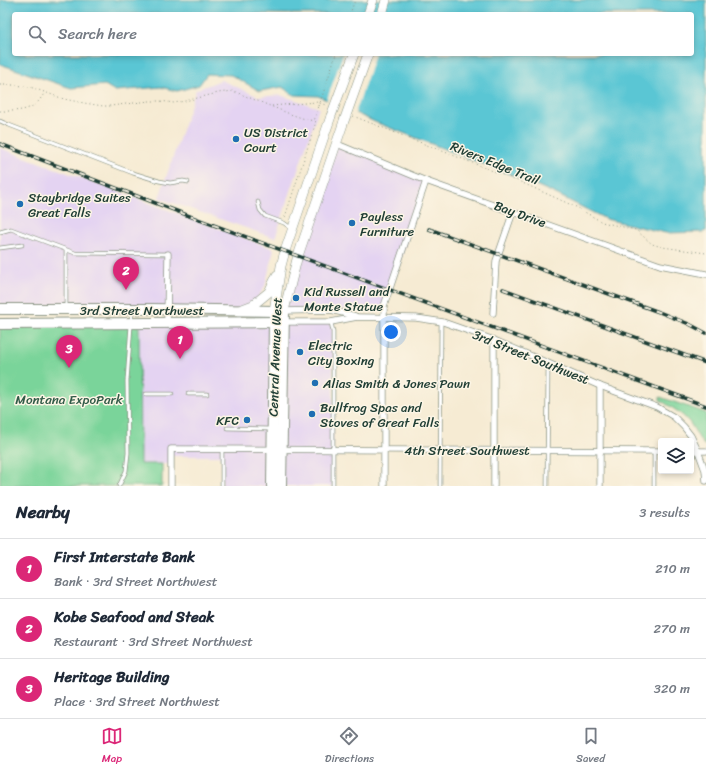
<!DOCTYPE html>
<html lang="en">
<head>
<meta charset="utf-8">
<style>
  :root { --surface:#fff; --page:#f6f6f7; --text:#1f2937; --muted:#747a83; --line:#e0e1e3; --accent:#db2777 }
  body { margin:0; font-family:Sriracha,sans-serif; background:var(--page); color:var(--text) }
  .controls { position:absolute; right:12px; bottom:12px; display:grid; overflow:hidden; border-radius:4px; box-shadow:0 2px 6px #0003 }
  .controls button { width:36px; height:36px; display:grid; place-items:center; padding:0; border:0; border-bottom:1px solid var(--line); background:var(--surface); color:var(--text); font:20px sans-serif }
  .you { position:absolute; left:391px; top:332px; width:14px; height:14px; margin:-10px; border:3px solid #fff; border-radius:50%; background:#1a73e8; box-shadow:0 0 0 6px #1a73e833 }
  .badge { display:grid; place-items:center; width:26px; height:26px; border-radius:50%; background:var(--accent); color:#fff; font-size:13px; font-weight:700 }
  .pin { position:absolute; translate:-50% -33px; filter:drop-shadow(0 1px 2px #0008) }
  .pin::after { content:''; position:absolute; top:21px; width:14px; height:12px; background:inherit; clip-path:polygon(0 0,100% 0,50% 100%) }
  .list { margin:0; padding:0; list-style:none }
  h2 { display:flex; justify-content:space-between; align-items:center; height:52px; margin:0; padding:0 16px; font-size:17px }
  h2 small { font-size:13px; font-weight:400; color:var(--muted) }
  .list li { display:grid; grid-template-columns:26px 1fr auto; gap:12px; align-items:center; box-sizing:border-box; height:60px; padding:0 16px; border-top:1px solid var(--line) }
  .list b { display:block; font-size:15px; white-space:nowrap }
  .list p { margin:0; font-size:13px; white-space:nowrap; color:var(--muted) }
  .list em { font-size:13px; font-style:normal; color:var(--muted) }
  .icon { flex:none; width:22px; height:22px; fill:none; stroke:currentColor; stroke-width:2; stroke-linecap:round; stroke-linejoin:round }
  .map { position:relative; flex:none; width:706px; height:486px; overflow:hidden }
  .search { position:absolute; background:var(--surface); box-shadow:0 2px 6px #0003; left:12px; right:12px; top:12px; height:44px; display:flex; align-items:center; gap:10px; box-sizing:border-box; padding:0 14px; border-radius:4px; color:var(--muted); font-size:15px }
  .sheet { height:232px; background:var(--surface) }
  nav { display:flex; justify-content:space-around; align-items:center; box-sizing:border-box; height:56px; border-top:1px solid var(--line); background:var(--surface); font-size:11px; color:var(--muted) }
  nav a { display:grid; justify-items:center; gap:2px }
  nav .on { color:var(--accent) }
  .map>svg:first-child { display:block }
  .built { fill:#e4d3f2 }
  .green { fill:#7ad49a; stroke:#4c8867 }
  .water { fill:#5ac6d4; stroke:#3c8284; fill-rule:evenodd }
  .pier { fill:#f6ebd3 }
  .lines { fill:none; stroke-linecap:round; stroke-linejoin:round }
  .lane-casing { stroke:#8a9484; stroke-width:4.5 }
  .street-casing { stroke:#8a9484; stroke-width:7 }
  .primary-casing { stroke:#8a9484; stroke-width:10 }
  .highway-casing { stroke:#8a9484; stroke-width:12 }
  .path { stroke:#8a9484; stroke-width:1; stroke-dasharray:1 3; stroke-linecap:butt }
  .lane { stroke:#fff; stroke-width:3 }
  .street { stroke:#fff; stroke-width:5.5 }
  .primary { stroke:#fff; stroke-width:9 }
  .highway { stroke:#fff; stroke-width:10 }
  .rail-casing { stroke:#1f3d34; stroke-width:3.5 }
  .rail { stroke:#fcf5e5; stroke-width:2; stroke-dasharray:6; stroke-linecap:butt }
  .primary-bridge-casing { stroke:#8a9484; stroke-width:10; stroke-linecap:butt }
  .path-bridge { stroke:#8a9484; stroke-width:1; stroke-dasharray:1 3; stroke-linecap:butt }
  .primary-bridge { stroke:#fff; stroke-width:9 }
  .poi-dot { fill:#1f6fb2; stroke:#fcf5e5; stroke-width:1.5 }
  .labels { text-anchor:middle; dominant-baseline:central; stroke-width:3; stroke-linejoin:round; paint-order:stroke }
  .poi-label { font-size:13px; fill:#1f3d34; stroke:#fcf5e5; text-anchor:start }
  .street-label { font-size:13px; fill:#1f3d34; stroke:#fcf5e5 }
  .park-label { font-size:13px; fill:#315b48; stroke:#fcf5e5 }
</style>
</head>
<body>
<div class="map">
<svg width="706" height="486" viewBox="0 0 706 486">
  <rect width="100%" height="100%" fill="#fcf5e5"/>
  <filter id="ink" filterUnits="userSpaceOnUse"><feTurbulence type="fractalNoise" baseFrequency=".025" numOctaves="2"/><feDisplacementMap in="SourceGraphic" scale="8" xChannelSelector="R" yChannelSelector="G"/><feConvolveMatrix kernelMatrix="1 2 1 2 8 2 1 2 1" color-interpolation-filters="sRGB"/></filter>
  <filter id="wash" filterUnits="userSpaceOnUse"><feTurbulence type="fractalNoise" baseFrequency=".012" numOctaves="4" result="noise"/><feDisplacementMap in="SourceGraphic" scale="16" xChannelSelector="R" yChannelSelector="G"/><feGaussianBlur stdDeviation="0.9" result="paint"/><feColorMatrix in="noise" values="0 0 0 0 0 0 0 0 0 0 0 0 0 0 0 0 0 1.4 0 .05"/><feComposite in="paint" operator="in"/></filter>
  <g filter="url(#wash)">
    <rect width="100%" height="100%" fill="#f6ebd3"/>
    <!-- built -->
    <g class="built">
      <path d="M221 80 259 97 280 95 319 108 275 238 159 198 196 90Z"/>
      <path d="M337 144 426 181 384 310 355 309 284 311Z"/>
      <path d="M0 148 274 249 265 286 253 305 238 310 0 311Z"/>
      <path d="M283 322H331L333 332V486H281Z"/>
      <path d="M273 323 272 486H222V456H171V464H140L139 324Z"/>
    </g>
    <!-- green -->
    <g class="green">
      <path d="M0 324H139L140 464H162V486H0Z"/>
      <path d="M660 397 706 413V445H704C698 438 695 430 690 423 682 413 671 407 660 400Z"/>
    </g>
    <!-- water -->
    <path class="water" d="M0 0H706V231L703 232 666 233 606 219 558 195 525 180 375 122 318 96 294 95 282 87 260 91 231 75 207 74 199 85 177 91 161 87 115 91 105 85 71 88 0 64ZM14 14H692V54H14Z"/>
    <!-- pier -->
    <path class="pier" d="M343 54H375L355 114 326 102Z"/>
  </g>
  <g filter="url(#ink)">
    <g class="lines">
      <!-- lane casing -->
      <g class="lane-casing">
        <g id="lane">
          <path d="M0 121 9 125 133 173 159 181 170 183 183 181 188 182"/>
          <path d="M258 202 260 210 265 216 284 223 291 228"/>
          <path d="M0 232 11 229 75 253 168 254"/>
          <path d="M0 248 22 245"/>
          <path d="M66 250V307"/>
          <path d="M331 322 333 332V486"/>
          <path d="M146 394H172"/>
          <path d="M188 394H207"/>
          <path d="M227 428 271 429"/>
          <path d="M654 451V486"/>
          <path d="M119 486 126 471 128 453 127 381 132 311"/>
          <path d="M222 486V449"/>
          <path d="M440 486 441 322"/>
          <path d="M547 486 548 364"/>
        </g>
      </g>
      <!-- street casing -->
      <g class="street-casing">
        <g id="street">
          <path d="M337 144 426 181 660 265 706 274"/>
          <path d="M284 311 331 310 355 316"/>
          <path d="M493 313 496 261 513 212"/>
          <path d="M283 322H331L357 317 416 318 443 322 494 340 548 363 600 386 657 407 674 417 684 427 691 436 698 451 705 470 706 481"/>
          <path d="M167 324 168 254"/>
          <path d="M494 340V486"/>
          <path d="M691 451H706"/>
          <path d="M171 486V449L661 451"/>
          <path d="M384 486V306L426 181"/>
          <path d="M600 486V386"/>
        </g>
      </g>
      <!-- primary casing -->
      <g class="primary-casing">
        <g id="primary">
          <path d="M368 14 373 0"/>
          <path d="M382 14 386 0"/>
          <path d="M240 310 253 305 269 292 277 275"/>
          <path d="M274 311 281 266 285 251 331 116"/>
          <path d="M284 311 297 259 344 121"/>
        </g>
      </g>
      <!-- highway casing -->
      <g class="highway-casing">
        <g id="highway">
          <path d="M0 309H152L274 311H284L281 486"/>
          <path d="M0 324 283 322"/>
          <path d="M272 486 274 317"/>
        </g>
      </g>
      <!-- path -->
      <g class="path">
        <path d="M350 14 355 0"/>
        <path d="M0 85H15L30 87 64 99 84 103 103 106H111L149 101H160L174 103 185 101 218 93 233 91 290 114 305 119 314 121"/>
        <path d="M272 106 316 102 326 105"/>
        <path d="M0 111C12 111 27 112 37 103 40 100 42 96 45 93"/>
        <path d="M353 116 516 180 576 207 602 222 636 230 652 244 662 247 706 253"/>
        <path d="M285 217 316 122 314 121 319 106"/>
      </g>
      <!-- lane -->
      <use href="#lane" class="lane"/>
      <!-- street -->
      <use href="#street" class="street"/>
      <!-- primary -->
      <use href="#primary" class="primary"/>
      <!-- highway -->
      <use href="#highway" class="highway"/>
      <!-- rail casing -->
      <g class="rail-casing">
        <g id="rail">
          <path d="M0 144 200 220 706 406"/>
          <path d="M429 229 659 312 689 324 706 333"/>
          <path d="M503 289 706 363"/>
        </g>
      </g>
      <!-- rail -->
      <use href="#rail" class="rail"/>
      <!-- primary-bridge casing -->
      <g class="primary-bridge-casing">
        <g id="primary-bridge">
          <path d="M331 116 354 54"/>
          <path d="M344 121 368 54"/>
        </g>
      </g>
      <!-- path-bridge -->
      <path class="path-bridge" d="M319 106 336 54"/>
      <!-- primary-bridge -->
      <use href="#primary-bridge" class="primary-bridge"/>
    </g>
  </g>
  <!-- markers -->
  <g class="poi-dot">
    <circle cx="236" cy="139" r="4"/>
    <circle cx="20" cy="204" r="4"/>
    <circle cx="352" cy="223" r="4"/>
    <circle cx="296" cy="298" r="4"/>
    <circle cx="300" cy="352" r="4"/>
    <circle cx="315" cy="383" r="4"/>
    <circle cx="312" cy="414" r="4"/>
    <circle cx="247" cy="420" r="4"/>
  </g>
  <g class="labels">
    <!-- poi labels -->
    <g class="poi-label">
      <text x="244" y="132">US District<tspan x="244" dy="15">Court</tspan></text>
      <text x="28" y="197">Staybridge Suites<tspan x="28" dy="15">Great Falls</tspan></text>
      <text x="360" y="216">Payless<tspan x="360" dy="15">Furniture</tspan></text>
      <text x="304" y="291">Kid Russell and<tspan x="304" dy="15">Monte Statue</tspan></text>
      <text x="308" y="345">Electric<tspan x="308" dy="15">City Boxing</tspan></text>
      <text x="323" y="383">Alias Smith &amp; Jones Pawn</text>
      <text x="320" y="407">Bullfrog Spas and<tspan x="320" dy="15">Stoves of Great Falls</tspan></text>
      <text x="239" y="420" text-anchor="end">KFC</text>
    </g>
    <!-- street labels -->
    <g class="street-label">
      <text transform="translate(495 163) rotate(22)">Rivers Edge Trail</text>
      <text transform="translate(520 214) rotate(20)">Bay Drive</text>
      <text x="142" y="310">3rd Street Northwest</text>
      <text transform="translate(275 357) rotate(-88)">Central Avenue West</text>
      <text transform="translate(531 357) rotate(22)">3rd Street Southwest</text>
      <text x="467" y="450">4th Street Southwest</text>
    </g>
    <!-- park labels -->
    <g class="park-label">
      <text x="69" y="399">Montana ExpoPark</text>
    </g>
  </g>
</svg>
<div class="controls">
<button><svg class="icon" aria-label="layers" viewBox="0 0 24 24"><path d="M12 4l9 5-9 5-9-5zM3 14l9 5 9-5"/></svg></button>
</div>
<div class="you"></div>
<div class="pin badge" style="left:180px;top:359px">1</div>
<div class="pin badge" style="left:126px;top:290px">2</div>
<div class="pin badge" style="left:69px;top:368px">3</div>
<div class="search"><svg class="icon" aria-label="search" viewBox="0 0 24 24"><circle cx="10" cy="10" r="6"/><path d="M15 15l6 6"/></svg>Search here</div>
</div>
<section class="sheet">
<h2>Nearby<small>3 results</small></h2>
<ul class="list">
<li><span class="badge">1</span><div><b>First Interstate Bank</b><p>Bank · 3rd Street Northwest</p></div><em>210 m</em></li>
<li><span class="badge">2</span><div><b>Kobe Seafood and Steak</b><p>Restaurant · 3rd Street Northwest</p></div><em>270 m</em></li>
<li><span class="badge">3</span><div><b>Heritage Building</b><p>Place · 3rd Street Northwest</p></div><em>320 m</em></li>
</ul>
</section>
<nav>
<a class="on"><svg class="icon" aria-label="map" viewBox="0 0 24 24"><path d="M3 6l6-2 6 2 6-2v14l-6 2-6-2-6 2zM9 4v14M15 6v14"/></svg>Map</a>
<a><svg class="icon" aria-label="directions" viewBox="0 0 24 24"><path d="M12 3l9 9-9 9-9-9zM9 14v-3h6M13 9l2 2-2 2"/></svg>Directions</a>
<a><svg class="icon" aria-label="saved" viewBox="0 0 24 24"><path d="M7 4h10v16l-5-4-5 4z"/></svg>Saved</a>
</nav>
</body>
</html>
